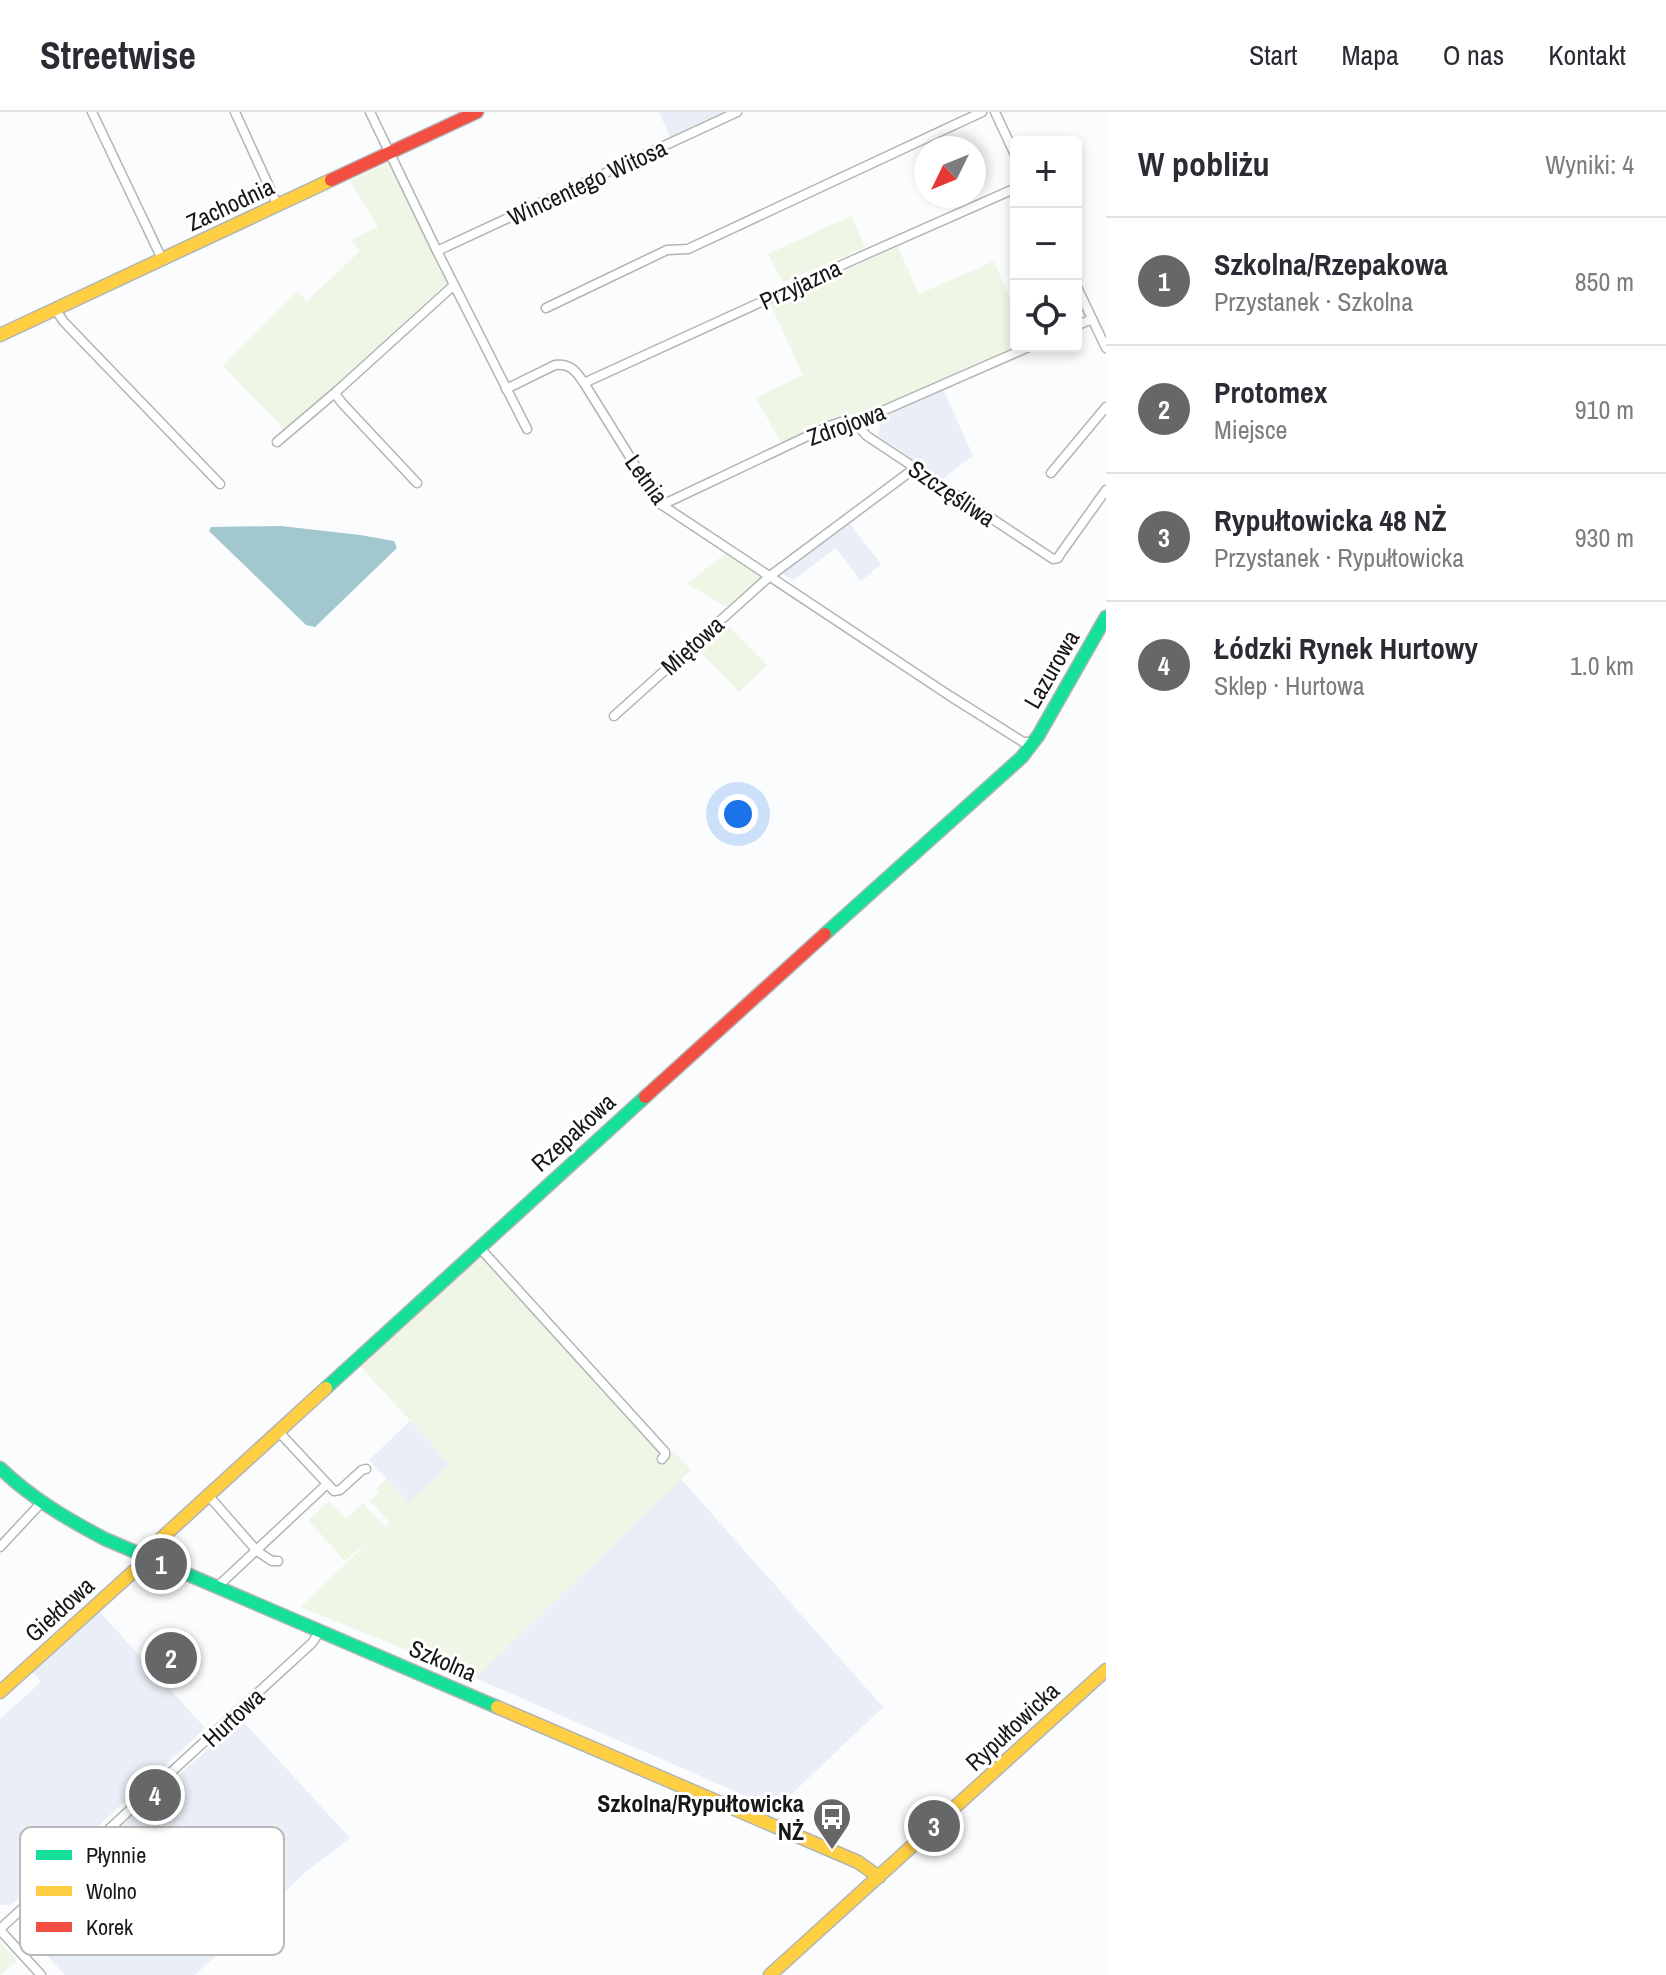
<!DOCTYPE html>
<html lang="pl">
<head>
<meta charset="utf-8">
<style>
  :root { --surface:#fff; --page:#f2f2f3; --text:#2b2b33; --muted:#7c7c81; --line:#e1e1e2; --accent:#666769 }
  body { margin:0; font-family:"Archivo Narrow",sans-serif; background:var(--page); color:var(--text) }
  .controls { position:absolute; right:24px; top:24px; display:grid; overflow:hidden; border-radius:8px; box-shadow:0 4px 12px #0003 }
  .controls button { width:72px; height:72px; display:grid; place-items:center; padding:0; border:0; border-bottom:2px solid var(--line); background:var(--surface); color:var(--text); font:40px sans-serif }
  .compass { position:absolute; left:914px; top:24px; width:72px; height:72px; border-radius:50%; background:var(--surface); box-shadow:0 4px 12px #0003; rotate:227deg }
  .you { position:absolute; left:738px; top:702px; width:28px; height:28px; margin:-20px; border:6px solid #fff; border-radius:50%; background:#1a73e8; box-shadow:0 0 0 12px #1a73e833 }
  .badge { display:grid; place-items:center; width:52px; height:52px; border-radius:50%; background:var(--accent); color:#fff; font-size:26px; font-weight:700 }
  .pin { position:absolute; translate:-50% -50%; border:4px solid #fff; box-shadow:0 2px 8px #0006 }
  .list { margin:0; padding:0; list-style:none }
  h2 { display:flex; justify-content:space-between; align-items:center; height:104px; margin:0; padding:0 32px; font-size:34px }
  h2 small { font-size:26px; font-weight:400; color:var(--muted) }
  .list li { display:grid; grid-template-columns:52px 1fr auto; gap:24px; align-items:center; box-sizing:border-box; height:128px; padding:0 32px; border-top:2px solid var(--line) }
  .list b { display:block; font-size:30px; white-space:nowrap }
  .list p { margin:0; font-size:26px; white-space:nowrap; color:var(--muted) }
  .list em { font-size:26px; font-style:normal; color:var(--muted) }
  .icon { flex:none; width:44px; height:44px; fill:none; stroke:currentColor; stroke-width:2; stroke-linecap:round; stroke-linejoin:round }
  .map { position:relative; flex:none; width:1106px; height:1863px; overflow:hidden }
  header { display:flex; align-items:center; gap:48px; box-sizing:border-box; height:112px; padding:0 40px; background:var(--surface); border-bottom:2px solid var(--line) }
  header strong { font-size:38px }
  nav { display:flex; gap:44px; margin-inline-start:auto; font-size:28px }
  main { display:flex }
  aside { flex:1; background:var(--surface) }
  .map>svg:first-child { display:block }
  .built { fill:#eaeef6 }
  .green { fill:#f0f6e6 }
  .water { fill:#a3c7ce }
  .lines { fill:none; stroke-linecap:round; stroke-linejoin:round }
  .street-casing { stroke:#b2b4b5; stroke-width:11 }
  .fast-casing { stroke:#b2b4b5; stroke-width:15 }
  .slow-casing { stroke:#b2b4b5; stroke-width:15 }
  .jam-casing { stroke:#b2b4b5; stroke-width:15 }
  .street { stroke:#feffff; stroke-width:8 }
  .fast { stroke:#16e098; stroke-width:12 }
  .slow { stroke:#ffcf43; stroke-width:12 }
  .jam { stroke:#f24e42; stroke-width:12 }
  .labels { text-anchor:middle; dominant-baseline:central; stroke-width:6; stroke-linejoin:round; paint-order:stroke }
  .street-label { font-size:24px; fill:#171719; stroke:#fff }
  .poi-label { font-size:24px; font-weight:bold; fill:#171719; stroke:#fff; text-anchor:end }
  .key { fill:#fff; stroke:#b9b9ba; stroke-width:2 }
  .key-label { font-size:22px; fill:#171719 }
</style>
</head>
<body>
<header>
<strong>Streetwise</strong>
<nav><a>Start</a><a>Mapa</a><a>O nas</a><a>Kontakt</a></nav>
</header>
<main>
<div class="map">
<svg width="1106" height="1863" viewBox="0 0 1106 1863">
  <rect width="100%" height="100%" fill="#fafcfe"/>
  <!-- built -->
  <g class="built">
    <path d="M659 0H723L670 25Z"/>
    <path d="M943 277 973 344 942 367 878 324 881 306Z"/>
    <path d="M848 409 881 452 861 469 836 436 793 468 779 460Z"/>
    <path d="M410 1309 450 1351 409 1391 369 1348Z"/>
    <path d="M681 1367 883 1595 776 1697 475 1566Z"/>
    <path d="M98 1498 205 1616 156 1662 167 1674 241 1607 350 1726 307 1759 195 1863H65L32 1827 28 1818 26 1810 29 1800 90 1746 83 1737 133 1688 137 1679 11 1793H0V1607L41 1570 32 1559Z"/>
  </g>
  <!-- green -->
  <g class="green">
    <path d="M388 51 391 52 449 169 286 319 223 254 297 179 307 189 360 139 351 128 378 115 350 69Z"/>
    <path d="M851 104 865 135 783 171 768 142Z"/>
    <path d="M898 135 919 182 994 149 1016 200V234H1022L858 305H836L781 331 756 286 803 263 770 191Z"/>
    <path d="M727 440 763 464 728 496 687 472Z"/>
    <path d="M724 509 767 553 739 580 696 535Z"/>
    <path d="M476 1140 665 1346 673 1339 691 1358 475 1566 301 1495 374 1424 345 1449 308 1408 329 1389 346 1407 363 1391 385 1415 389 1410 370 1389 379 1380 377 1376 386 1367 409 1391 450 1352 357 1251Z"/>
    <path d="M0 1830 17 1849 1 1863H0Z"/>
  </g>
  <!-- water -->
  <path class="water" d="M281 414 360 423 394 429 397 436 315 515 306 513 209 419 211 415Z"/>
  <g class="lines">
    <!-- street casing -->
    <g class="street-casing">
      <g id="street">
        <path d="M92 0 162 147"/>
        <path d="M235 0 278 94"/>
        <path d="M370 0 437 139 527 317"/>
        <path d="M995 0 1016 45"/>
        <path d="M437 139 737 0"/>
        <path d="M1076 173 1106 236"/>
        <path d="M546 196 667 138 688 137 982 0"/>
        <path d="M55 197 64 210 220 372"/>
        <path d="M1076 214 1092 207"/>
        <path d="M584 271 853 148 1016 76"/>
        <path d="M506 277 555 253C570 251 576 259 584 271L648 374 662 393 950 584 1023 630H1032"/>
        <path d="M855 311 867 324 1053 447 1058 446 1061 441 1106 378"/>
        <path d="M277 330 337 279"/>
        <path d="M1051 361 1106 295"/>
        <path d="M417 371 342 291 336 283 337 279 454 173"/>
        <path d="M662 393 829 314 841 310 855 311 1031 234"/>
        <path d="M614 604 770 464 915 356"/>
        <path d="M479 1135 665 1340V1343L662 1347"/>
        <path d="M278 1319 334 1379 340 1378 362 1358 366 1357"/>
        <path d="M208 1383 257 1439 272 1449H278"/>
        <path d="M0 1435 42 1390"/>
        <path d="M217 1475 327 1372"/>
        <path d="M0 1817 312 1531 320 1519"/>
        <path d="M0 1818 41 1863"/>
      </g>
    </g>
    <!-- fast casing -->
    <g class="fast-casing">
      <g id="fast">
        <path d="M825 822 1022 645 1038 624 1106 505"/>
        <path d="M326 1276 645 985"/>
        <path d="M0 1356C31 1386 67 1407 105 1427L497 1595"/>
      </g>
    </g>
    <!-- slow casing -->
    <g class="slow-casing">
      <g id="slow">
        <path d="M0 223 331 68"/>
        <path d="M0 1580 144 1450 153 1434 326 1276"/>
        <path d="M497 1595 858 1750 879 1765"/>
        <path d="M770 1863 1106 1558"/>
      </g>
    </g>
    <!-- jam casing -->
    <g class="jam-casing">
      <g id="jam">
        <path d="M331 68 477 0"/>
        <path d="M645 985 825 822"/>
      </g>
    </g>
    <!-- street -->
    <use href="#street" class="street"/>
    <!-- fast -->
    <use href="#fast" class="fast"/>
    <!-- slow -->
    <use href="#slow" class="slow"/>
    <!-- jam -->
    <use href="#jam" class="jam"/>
  </g>
  <!-- icons -->
  <defs>
    <g id="bus-pin" transform="scale(2)"><path d="M0 17L-7.5 6A9.5 9.5 0 1 1 7.5 6Z" fill="#666769" stroke="#fff"/><path d="M-5-6H5V4H4V6H2V4H-2V6H-4V4H-5ZM-3.5-4V0h7V-4ZM-3.5 1.2v1.5H-2V1.2ZM2 1.2v1.5H3.5V1.2Z" fill="#fff"/></g>
  </defs>
  <g fill-rule="evenodd">
    <use href="#bus-pin" x="832" y="1705"/>
  </g>
  <g class="labels">
    <!-- street labels -->
    <g class="street-label">
      <text transform="translate(587 70) rotate(-25)">Wincentego Witosa</text>
      <text transform="translate(230 92) rotate(-25)">Zachodnia</text>
      <text transform="translate(800 172) rotate(-25)">Przyjazna</text>
      <text transform="translate(846 312) rotate(-20)">Zdrojowa</text>
      <text transform="translate(647 367) rotate(54)">Letnia</text>
      <text transform="translate(952 381) rotate(34)">Szczęśliwa</text>
      <text transform="translate(692 533) rotate(-42)">Miętowa</text>
      <text transform="translate(1051 557) rotate(-60)">Lazurowa</text>
      <text transform="translate(573 1020) rotate(-42)">Rzepakowa</text>
      <text transform="translate(59 1497) rotate(-42)">Giełdowa</text>
      <text transform="translate(443 1548) rotate(23)">Szkolna</text>
      <text transform="translate(233 1605) rotate(-43)">Hurtowa</text>
      <text transform="translate(1012 1614) rotate(-43)">Rypułtowicka</text>
    </g>
    <!-- poi labels -->
    <g class="poi-label">
      <text x="804" y="1691">Szkolna/Rypułtowicka<tspan x="804" dy="28">NŻ</tspan></text>
    </g>
  </g>
  <!-- legend -->
  <rect x="20" y="1715" width="264" height="128" rx="12" class="key"/>
  <rect x="36" y="1738" width="36" height="10" fill="#16e098"/>
  <rect x="36" y="1774" width="36" height="10" fill="#ffcf43"/>
  <rect x="36" y="1810" width="36" height="10" fill="#f24e42"/>
  <g class="key-label">
    <text x="86" y="1751">Płynnie</text>
    <text x="86" y="1787">Wolno</text>
    <text x="86" y="1823">Korek</text>
  </g>
</svg>
<div class="controls">
<button>+</button>
<button>−</button>
<button><svg class="icon" aria-label="locate" viewBox="0 0 24 24"><circle cx="12" cy="12" r="6"/><path d="M12 2v4M12 18v4M2 12h4M18 12h4"/></svg></button>
</div>
<svg class="compass" viewBox="-18 -18 36 36"><path d="M0-13l5 13h-10z" fill="#e53935"/><path d="M0 13l5-13h-10z" fill="#7c7c81"/></svg>
<div class="you"></div>
<div class="pin badge" style="left:161px;top:1452px">1</div>
<div class="pin badge" style="left:171px;top:1546px">2</div>
<div class="pin badge" style="left:934px;top:1714px">3</div>
<div class="pin badge" style="left:155px;top:1683px">4</div>
</div>
<aside>
<h2>W pobliżu<small>Wyniki: 4</small></h2>
<ul class="list">
<li><span class="badge">1</span><div><b>Szkolna/Rzepakowa</b><p>Przystanek · Szkolna</p></div><em>850 m</em></li>
<li><span class="badge">2</span><div><b>Protomex</b><p>Miejsce</p></div><em>910 m</em></li>
<li><span class="badge">3</span><div><b>Rypułtowicka 48 NŻ</b><p>Przystanek · Rypułtowicka</p></div><em>930 m</em></li>
<li><span class="badge">4</span><div><b>Łódzki Rynek Hurtowy</b><p>Sklep · Hurtowa</p></div><em>1.0 km</em></li>
</ul>
</aside>
</main>
</body>
</html>
